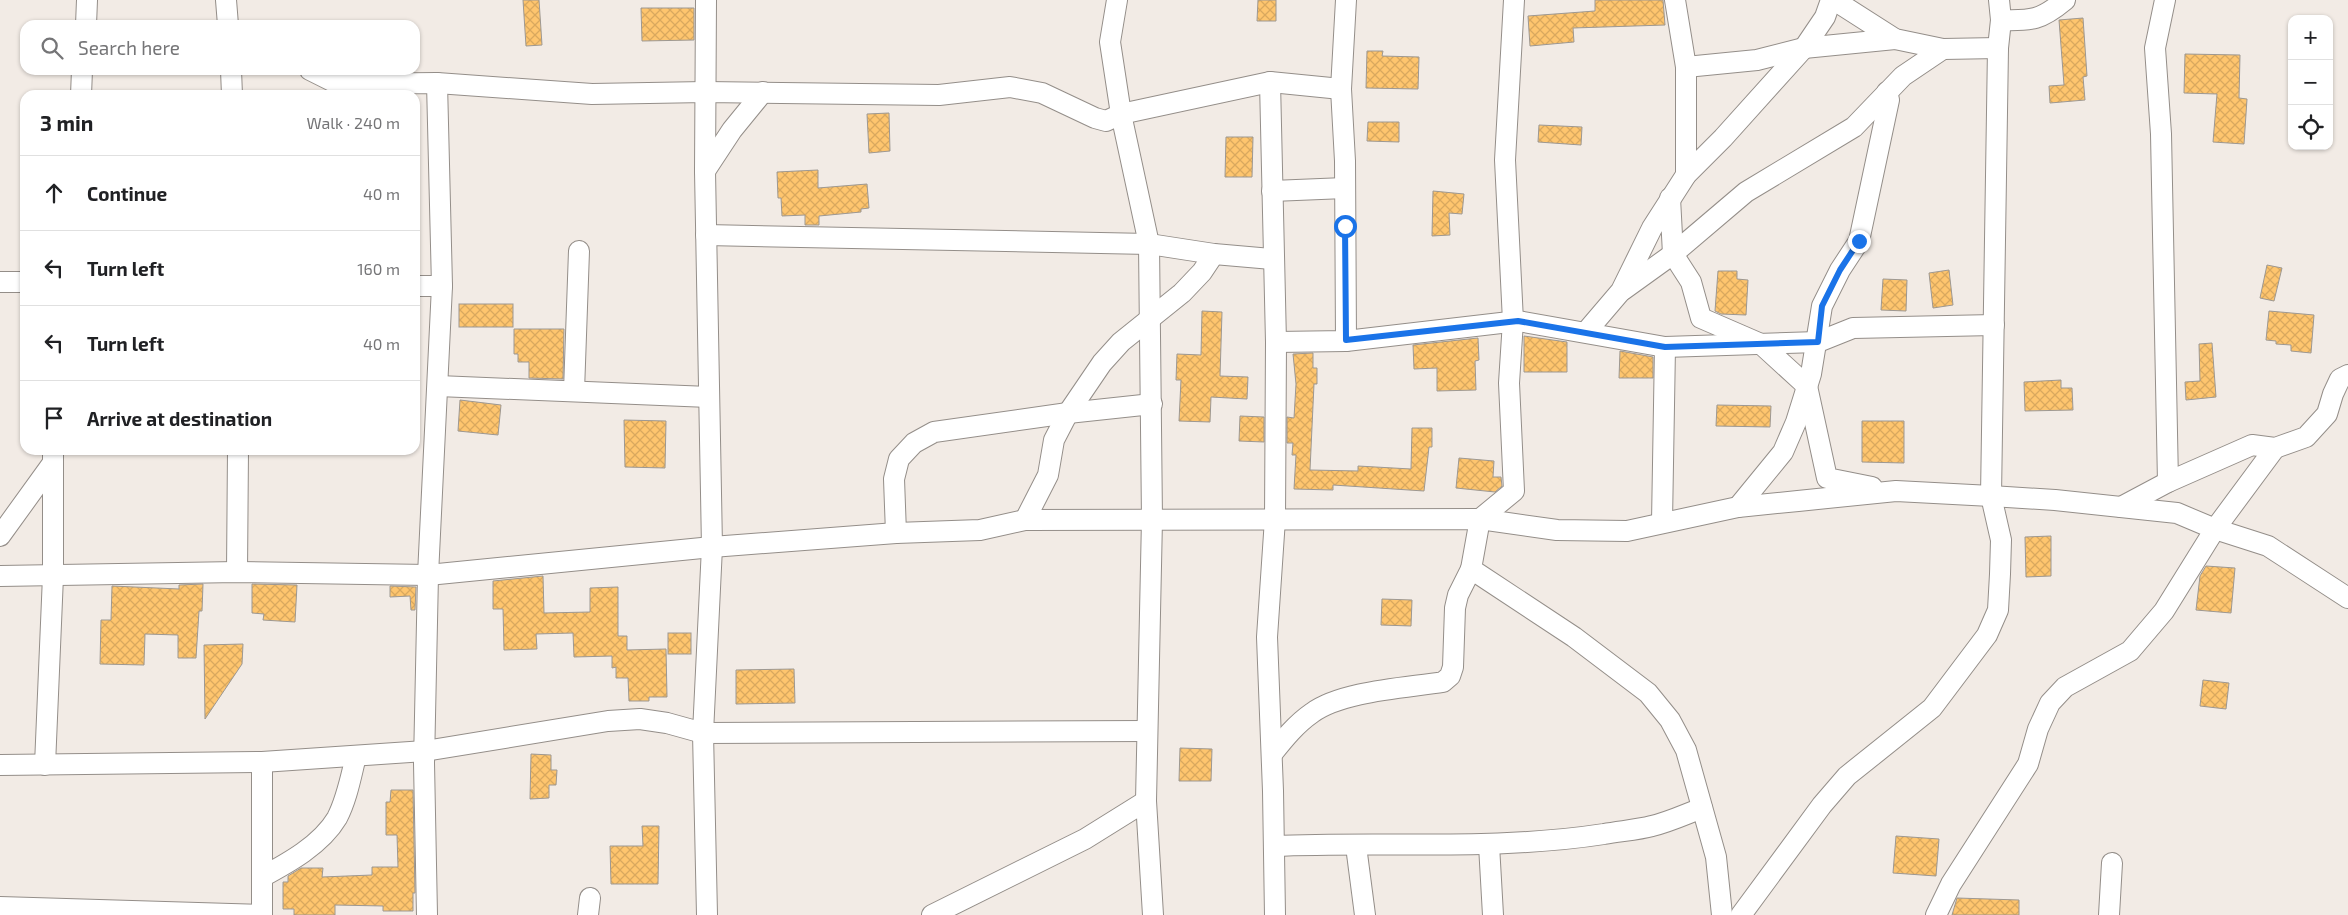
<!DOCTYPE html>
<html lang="en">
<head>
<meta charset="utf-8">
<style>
  :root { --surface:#fff; --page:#f2f2f2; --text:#202124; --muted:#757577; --line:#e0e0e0 }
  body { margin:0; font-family:"Exo 2",sans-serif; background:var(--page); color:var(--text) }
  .controls { position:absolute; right:15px; top:15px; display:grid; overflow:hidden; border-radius:10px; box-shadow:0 1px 4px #0004 }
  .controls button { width:45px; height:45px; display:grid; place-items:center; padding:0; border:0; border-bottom:1px solid var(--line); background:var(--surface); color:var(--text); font:25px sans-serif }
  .stop { position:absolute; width:15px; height:15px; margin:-11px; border:4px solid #1a73e8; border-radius:50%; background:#fff }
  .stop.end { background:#1a73e8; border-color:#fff; box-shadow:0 1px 5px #0008 }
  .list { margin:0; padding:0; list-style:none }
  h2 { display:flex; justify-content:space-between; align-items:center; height:65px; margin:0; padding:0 20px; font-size:21px }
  h2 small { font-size:16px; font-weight:400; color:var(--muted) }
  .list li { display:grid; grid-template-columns:32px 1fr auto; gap:15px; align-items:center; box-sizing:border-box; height:75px; padding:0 20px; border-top:1px solid var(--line) }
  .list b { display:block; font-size:19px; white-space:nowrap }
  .list em { font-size:16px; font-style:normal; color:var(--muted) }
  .icon { flex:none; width:28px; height:28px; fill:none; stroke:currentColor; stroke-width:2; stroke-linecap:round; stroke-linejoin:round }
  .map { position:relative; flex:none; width:2348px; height:915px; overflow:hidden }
  .search { position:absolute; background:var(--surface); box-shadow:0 1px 4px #0004; left:20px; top:20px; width:400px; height:55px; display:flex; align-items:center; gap:12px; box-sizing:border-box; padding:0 18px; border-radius:15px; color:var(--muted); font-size:19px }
  .panel { position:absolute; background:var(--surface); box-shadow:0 1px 4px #0004; left:20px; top:90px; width:400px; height:365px; border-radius:15px }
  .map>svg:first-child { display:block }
  .building { fill:url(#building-cross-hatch); stroke:#9d9892 }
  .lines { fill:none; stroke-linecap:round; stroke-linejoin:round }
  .minor-casing { stroke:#948e89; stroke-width:22 }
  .minor { stroke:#fff; stroke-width:20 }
  .route { stroke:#1a73e8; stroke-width:6 }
</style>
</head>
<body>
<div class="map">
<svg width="2348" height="915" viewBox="0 0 2348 915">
  <defs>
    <pattern id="building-cross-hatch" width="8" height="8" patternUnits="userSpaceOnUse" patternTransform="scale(1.25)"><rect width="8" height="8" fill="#fec56e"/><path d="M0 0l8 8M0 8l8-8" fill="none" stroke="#d9a85e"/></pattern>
  </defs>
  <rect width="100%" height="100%" fill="#f2ebe5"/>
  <!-- building -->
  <g class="building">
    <path d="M523 0H539L542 45 526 46Z"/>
    <path d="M1258 0H1276V21H1257Z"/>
    <path d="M1595 0H1663L1665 25 1573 28 1574 42 1530 46 1528 16 1595 11Z"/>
    <path d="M641 8H694V40L642 41Z"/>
    <path d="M2083 18 2087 76 2083 77 2085 100 2050 103 2049 86 2064 85 2059 20Z"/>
    <path d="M1367 51H1383L1382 56 1419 57 1418 89 1366 88Z"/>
    <path d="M2185 54 2240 55 2239 98 2247 99 2244 144 2213 142 2217 94 2184 93Z"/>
    <path d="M889 113 890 151 869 153 867 114Z"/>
    <path d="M1368 122H1399V142L1367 141Z"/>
    <path d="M1539 125 1582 127 1581 145 1538 142Z"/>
    <path d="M1226 137H1253L1252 177H1225Z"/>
    <path d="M818 170V188L867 184 869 208 861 209V212L819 216V225H805V215L782 216 781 198H778L777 172Z"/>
    <path d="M1433 191 1464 194 1462 214 1449 213 1450 235 1432 236Z"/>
    <path d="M2267 265 2282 268 2274 301 2260 298Z"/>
    <path d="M1949 270 1953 305 1933 308 1929 273Z"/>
    <path d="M1718 271H1737V279L1748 280 1746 315 1721 314 1715 311Z"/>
    <path d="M1883 279 1907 280 1906 311 1881 310Z"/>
    <rect x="459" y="304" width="54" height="23"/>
    <path d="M1202 311 1222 312 1220 376 1248 377 1247 399 1211 397 1210 422 1179 421 1181 380H1176L1177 354 1201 355Z"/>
    <path d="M2269 311 2314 315 2311 353 2291 351V345L2276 344V341L2266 340Z"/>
    <path d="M514 329H564L563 379 529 378V362H518V354H514Z"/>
    <path d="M1524 336 1567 342V372H1524Z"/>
    <path d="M1478 338 1479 360 1475 361 1476 390 1437 391V368L1414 369 1413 345Z"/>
    <path d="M2212 343 2216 397 2186 400 2185 382 2200 381 2199 344Z"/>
    <path d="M1620 351 1653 357V378H1619Z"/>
    <path d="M1313 353V368H1317V384H1314L1310 470 1358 471V466L1411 469 1412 428H1432V447H1429L1424 491 1333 485V490L1294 489 1296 455H1292L1293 443H1287V417L1294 418 1296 384 1293 354Z"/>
    <path d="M2061 380V388H2072L2073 410 2025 411 2024 382Z"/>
    <path d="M460 400 501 405 498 435 458 431Z"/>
    <path d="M1717 405 1771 406 1770 427 1716 426Z"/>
    <path d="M1240 416 1264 417V442L1239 441Z"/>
    <path d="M624 420 666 421 665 468 625 467Z"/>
    <path d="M1862 421H1904V463L1862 462Z"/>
    <path d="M1459 458 1494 461 1493 477H1501L1502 486 1495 492 1456 488Z"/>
    <path d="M2051 536V576L2026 577 2025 537Z"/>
    <path d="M2206 566 2235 568 2231 613 2196 610 2200 576Z"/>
    <path d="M543 576 544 613 590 612V588L618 587V636H627V650L666 649 667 697H649V701H629L628 678H616V667L612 668V656L574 657 573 633 536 634 537 649 504 650 503 609H493V581Z"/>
    <path d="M203 584 202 611H199L196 658H178V635L145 634 144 665 100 664 101 620H111L112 586 179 589V585Z"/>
    <path d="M252 584 297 585 295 622 263 620 264 614 252 613Z"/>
    <path d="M390 586 416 587 415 610H411L410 596 390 597Z"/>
    <path d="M1382 599 1412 600 1411 626 1381 625Z"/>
    <rect x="668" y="633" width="23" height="21"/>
    <path d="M243 644 242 664 205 719 204 645Z"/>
    <path d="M794 669 795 703 736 704V670Z"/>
    <path d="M2203 680 2229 683 2226 709 2200 706Z"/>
    <path d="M1180 748 1212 749 1211 781H1179Z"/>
    <path d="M531 754 551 755V770H557L556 785H549V798L530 799Z"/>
    <path d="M391 790H413L415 893H413V911H383V906L335 905V915H294V909H283V882H288V876L301 868H323L322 877 372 875V867H398L397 835H386V802H390Z"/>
    <path d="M642 826H659L658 884H611L610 846H643Z"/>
    <path d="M1896 836 1939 839 1936 876 1893 873Z"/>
    <path d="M1957 898 2019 900V915H1952Z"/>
  </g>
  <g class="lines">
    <!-- minor casing -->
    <g class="minor-casing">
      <g id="minor">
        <path d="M226 0 228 25"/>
        <path d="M1117 0 1110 42 1121 114 1149 244 1152 519 1146 801 1153 915"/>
        <path d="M1514 0 1505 160 1513 321 1509 383 1514 491 1480 519 1471 569 1574 637 1648 693 1670 720 1686 750 1716 857 1722 915"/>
        <path d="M1675 0 1686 67V175"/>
        <path d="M1834 0 1895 39 1943 49 1998 48"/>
        <path d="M2165 0 2155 48 2161 134 2168 482"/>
        <path d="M2001 20C2032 21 2041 20 2065 0"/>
        <path d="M86 25 87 0"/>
        <path d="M1686 67 1757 60 1804 48 1895 39"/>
        <path d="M231 70 232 95"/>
        <path d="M310 70 338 84 437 83 592 94 705 92 939 95 1010 87 1042 93 1095 118 1106 121 1121 114 1270 82 1341 89"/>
        <path d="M1270 82 1276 342 1275 519 1267 637 1273 791 1275 915"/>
        <path d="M81 95 82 70"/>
        <path d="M705 171 732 130 763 92"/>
        <path d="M1272 191 1345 188"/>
        <path d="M1670 198 1673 254 1691 282 1701 318 1761 344 1807 386 1827 478 1872 487"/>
        <path d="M706 235 1149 244 1214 254 1272 259"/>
        <path d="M0 282H25"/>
        <path d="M415 286H442"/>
        <path d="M1623 290 1673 254 1746 192 1854 127 1903 76 1943 49"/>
        <path d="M1586 332 1621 291 1652 228 1686 175 1723 138 1804 48 1825 17 1831 0"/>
        <path d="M1346 341 1345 161 1341 89 1346 0"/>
        <path d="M1276 342 1346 341 1518 321 1665 347 1818 342 1853 328 1994 325"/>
        <path d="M438 386 709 397"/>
        <path d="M574 391 579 251"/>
        <path d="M1738 507 1783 452 1796 422 1811 374 1822 306 1840 270 1859 241 1889 100 1887 92"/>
        <path d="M2121 507 2168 482 2252 445 2275 448 2306 437 2327 414 2333 394 2340 379 2348 375"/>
        <path d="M1025 520 1048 475 1054 440 1068 413 1102 363 1121 342 1182 293 1202 272 1214 254"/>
        <path d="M1662 522 1665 347"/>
        <path d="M896 533 894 479 899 459 914 443 934 432 1068 413 1152 404"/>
        <path d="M0 536 52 464"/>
        <path d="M237 572 238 450"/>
        <path d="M0 576 237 572 428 575 712 547 896 533 980 530 1025 520 1480 519 1557 530 1627 531 1738 507 1798 501 1896 491 1991 496 2055 500 2177 513 2215 529 2268 546 2348 598"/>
        <path d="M1272 754C1284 739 1296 724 1312 713 1342 691 1406 688 1443 682L1450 676 1453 667 1455 608 1458 595 1471 569"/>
        <path d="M0 765 262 762 425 751 608 721 640 719 667 723 703 733 712 547 705 171 706 0"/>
        <path d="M45 765 53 576V450"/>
        <path d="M1489 845 1493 915"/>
        <path d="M1274 846C1384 841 1494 851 1604 834 1620 831 1637 830 1652 826 1669 822 1686 814 1702 808"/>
        <path d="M1356 846 1365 915"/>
        <path d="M262 877C288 863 321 845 337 818 347 799 351 776 356 756"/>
        <path d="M0 907 262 915"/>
        <path d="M262 915V762"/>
        <path d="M427 915 424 763 428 575 442 286 437 83"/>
        <path d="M588 915 590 898"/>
        <path d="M707 915 703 733 1147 731"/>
        <path d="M932 915 1085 839 1146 801"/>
        <path d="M1741 915 1822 805 1847 776 1932 708 1987 635 1998 610 2000 574 2001 540 1991 496 1998 48 2001 20 1999 0"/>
        <path d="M1936 915 1951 884 2028 764 2038 729 2050 703 2065 687 2130 651 2164 611 2215 529 2275 448"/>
        <path d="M2109 915 2112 863"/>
      </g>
    </g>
    <!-- minor -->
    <use href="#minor" class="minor"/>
  </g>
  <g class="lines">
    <!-- route -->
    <path class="route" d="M1345 226 1346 340 1518 321 1665 347 1818 342 1822 306 1840 270 1859 241"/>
  </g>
</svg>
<div class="controls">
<button>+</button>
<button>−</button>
<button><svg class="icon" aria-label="locate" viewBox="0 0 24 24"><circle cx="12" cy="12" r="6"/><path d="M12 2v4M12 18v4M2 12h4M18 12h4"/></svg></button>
</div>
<div class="stop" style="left:1345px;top:226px"></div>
<div class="stop end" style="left:1859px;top:241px"></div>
<div class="search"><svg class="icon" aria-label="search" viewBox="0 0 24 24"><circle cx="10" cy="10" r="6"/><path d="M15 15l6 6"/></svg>Search here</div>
<section class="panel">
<h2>3 min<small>Walk · 240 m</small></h2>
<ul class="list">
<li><svg class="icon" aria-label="ahead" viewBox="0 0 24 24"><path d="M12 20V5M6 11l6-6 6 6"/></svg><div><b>Continue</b></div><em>40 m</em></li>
<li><svg class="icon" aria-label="left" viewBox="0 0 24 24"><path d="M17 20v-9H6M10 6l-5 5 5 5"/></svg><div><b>Turn left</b></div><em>160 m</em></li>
<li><svg class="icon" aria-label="left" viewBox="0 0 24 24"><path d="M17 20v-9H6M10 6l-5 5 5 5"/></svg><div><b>Turn left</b></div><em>40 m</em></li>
<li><svg class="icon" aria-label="arrive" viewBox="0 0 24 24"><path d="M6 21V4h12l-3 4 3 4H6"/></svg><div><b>Arrive at destination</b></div></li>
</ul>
</section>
</div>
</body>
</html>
